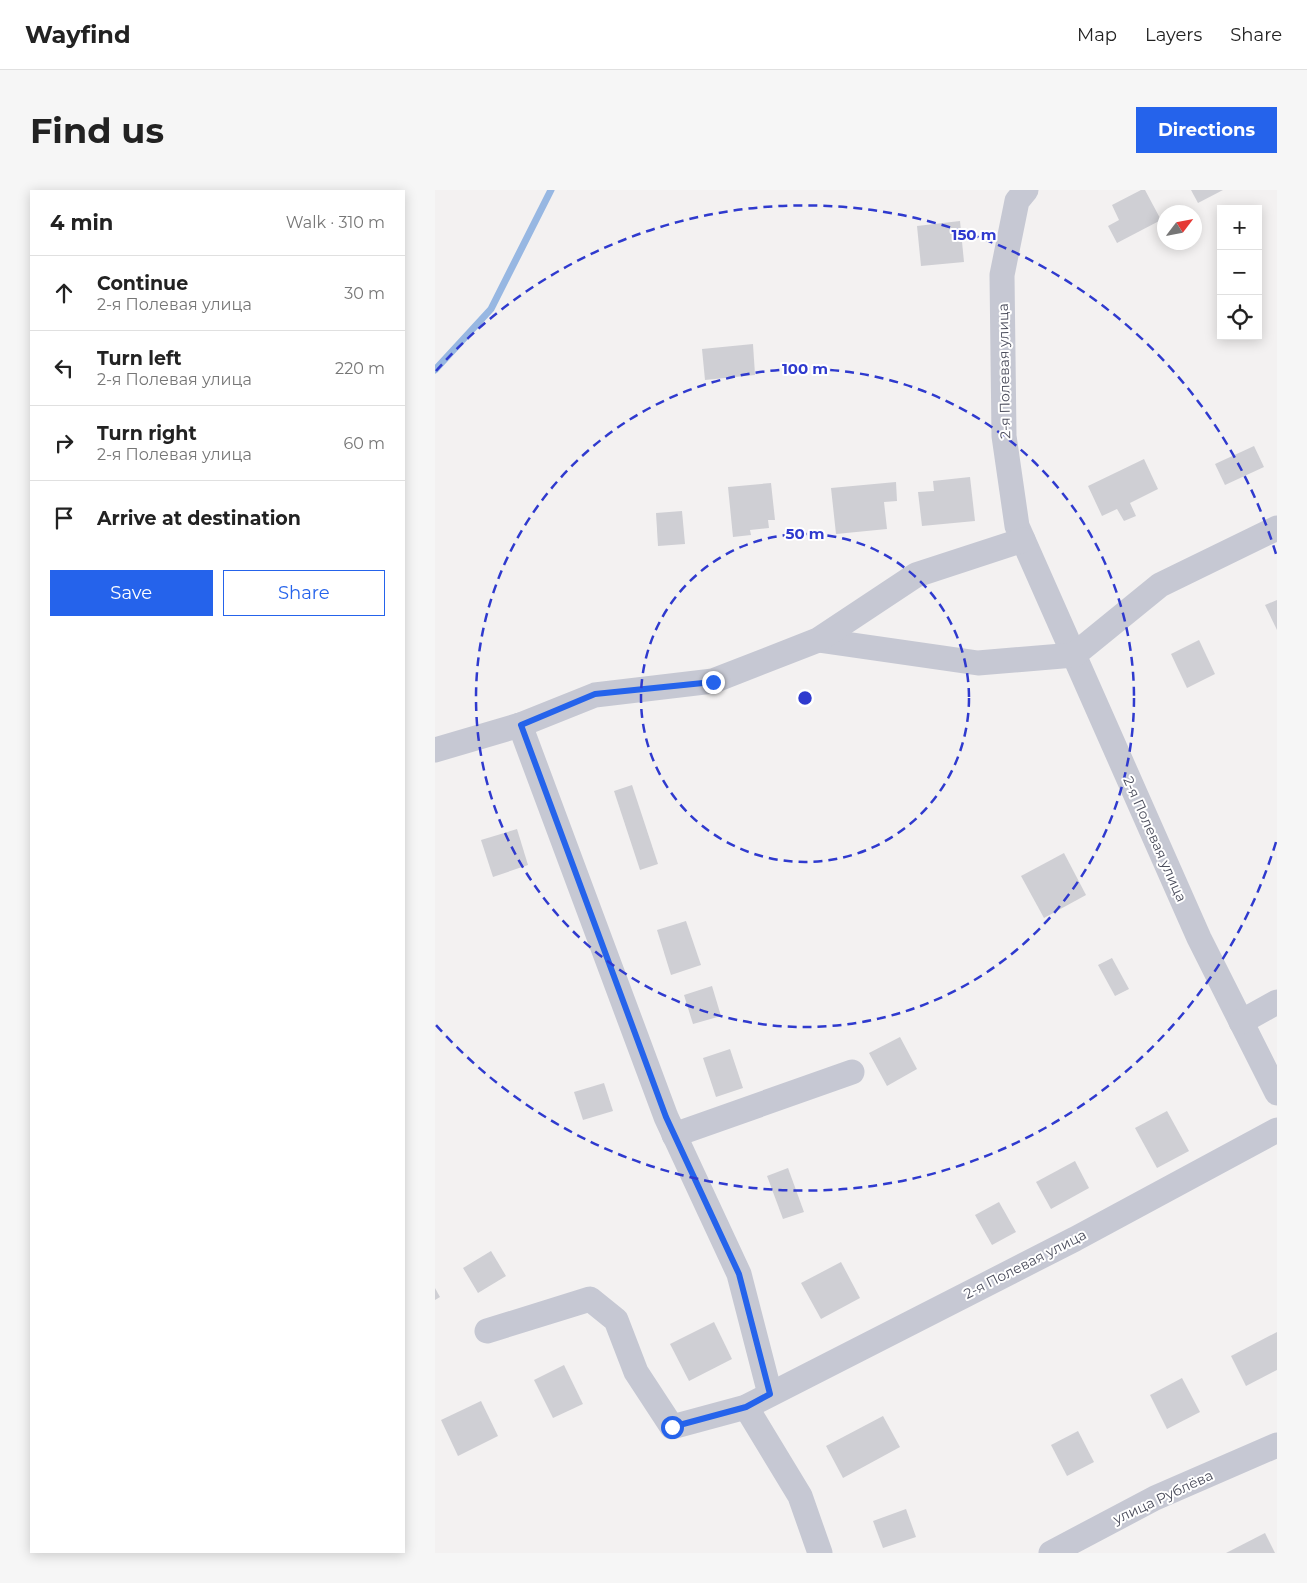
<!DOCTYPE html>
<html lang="en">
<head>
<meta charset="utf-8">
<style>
  :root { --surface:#fff; --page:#f6f6f6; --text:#222; --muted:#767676; --line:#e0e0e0; --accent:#2563eb }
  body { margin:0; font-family:Montserrat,sans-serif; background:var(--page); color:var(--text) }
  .controls { position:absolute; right:15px; top:15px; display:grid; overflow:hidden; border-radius:0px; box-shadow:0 2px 12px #0003 }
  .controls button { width:45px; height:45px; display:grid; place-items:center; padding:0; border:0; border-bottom:1px solid var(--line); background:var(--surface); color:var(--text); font:25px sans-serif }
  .compass { position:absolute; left:722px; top:15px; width:45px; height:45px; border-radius:50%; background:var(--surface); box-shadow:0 2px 12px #0003; rotate:58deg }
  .stop { position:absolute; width:15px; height:15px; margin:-11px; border:4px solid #2563eb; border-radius:50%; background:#fff }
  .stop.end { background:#2563eb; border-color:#fff; box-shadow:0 1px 5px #0008 }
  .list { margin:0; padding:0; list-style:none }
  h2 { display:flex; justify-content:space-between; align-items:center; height:65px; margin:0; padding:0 20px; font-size:21px }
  h2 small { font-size:16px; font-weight:400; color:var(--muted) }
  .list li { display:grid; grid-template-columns:32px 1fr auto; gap:15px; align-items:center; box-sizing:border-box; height:75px; padding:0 20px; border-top:1px solid var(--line) }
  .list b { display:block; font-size:19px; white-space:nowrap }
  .list p { margin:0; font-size:16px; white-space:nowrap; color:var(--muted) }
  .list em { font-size:16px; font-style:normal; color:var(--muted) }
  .actions { display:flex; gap:10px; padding:15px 20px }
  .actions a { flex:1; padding:11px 0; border:1px solid var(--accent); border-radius:0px; text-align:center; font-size:18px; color:var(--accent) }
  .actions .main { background:var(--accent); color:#fff }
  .icon { flex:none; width:28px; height:28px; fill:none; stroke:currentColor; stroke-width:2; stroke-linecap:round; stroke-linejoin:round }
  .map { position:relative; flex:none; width:842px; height:1363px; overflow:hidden; border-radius:0px }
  header { display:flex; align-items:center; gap:30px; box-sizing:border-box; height:70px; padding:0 25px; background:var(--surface); border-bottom:1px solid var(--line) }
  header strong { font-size:24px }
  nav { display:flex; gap:28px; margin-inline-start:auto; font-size:18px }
  .intro { display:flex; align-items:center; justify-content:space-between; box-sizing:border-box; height:120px; padding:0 30px }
  h1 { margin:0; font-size:35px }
  .button { padding:12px 22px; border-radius:0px; background:var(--accent); color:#fff; font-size:18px; font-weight:700 }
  main { display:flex; gap:30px; padding:0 30px }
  aside { flex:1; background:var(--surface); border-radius:0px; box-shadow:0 2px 12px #0003 }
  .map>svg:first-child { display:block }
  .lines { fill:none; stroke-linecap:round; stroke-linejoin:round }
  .stream { stroke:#97b7e2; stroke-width:7 }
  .building { fill:#cfcfd4 }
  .minor { stroke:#c6c8d3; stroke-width:25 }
  .route { stroke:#2563eb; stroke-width:6 }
  .ring { fill:none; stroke:#2f3ace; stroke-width:2.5; stroke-dasharray:9 6 }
  .labels { text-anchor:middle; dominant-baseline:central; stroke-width:4; stroke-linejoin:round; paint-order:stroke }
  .street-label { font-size:14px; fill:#4b4d5c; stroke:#fff }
  .centre { fill:#2f3ace; stroke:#fff; stroke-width:2.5 }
  .ring-label { font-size:15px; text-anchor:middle; font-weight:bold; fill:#2f3ace; stroke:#fff; stroke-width:4; stroke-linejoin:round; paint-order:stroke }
</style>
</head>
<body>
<header>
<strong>Wayfind</strong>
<nav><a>Map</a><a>Layers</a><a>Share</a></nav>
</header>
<div class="intro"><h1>Find us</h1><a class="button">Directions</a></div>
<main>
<aside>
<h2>4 min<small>Walk · 310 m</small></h2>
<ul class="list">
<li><svg class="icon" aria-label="ahead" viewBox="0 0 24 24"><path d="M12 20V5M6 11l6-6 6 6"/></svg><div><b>Continue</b><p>2-я Полевая улица</p></div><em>30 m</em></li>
<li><svg class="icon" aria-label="left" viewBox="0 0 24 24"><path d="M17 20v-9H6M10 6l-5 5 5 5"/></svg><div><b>Turn left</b><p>2-я Полевая улица</p></div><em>220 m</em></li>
<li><svg class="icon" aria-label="right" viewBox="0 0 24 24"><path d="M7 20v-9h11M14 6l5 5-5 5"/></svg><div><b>Turn right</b><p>2-я Полевая улица</p></div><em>60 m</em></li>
<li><svg class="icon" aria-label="arrive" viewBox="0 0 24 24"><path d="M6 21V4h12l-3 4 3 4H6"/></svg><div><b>Arrive at destination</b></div></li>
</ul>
<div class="actions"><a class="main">Save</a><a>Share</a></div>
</aside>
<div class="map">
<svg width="842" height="1363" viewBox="0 0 842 1363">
  <rect width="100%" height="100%" fill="#f3f1f1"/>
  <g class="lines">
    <!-- stream -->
    <path class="stream" d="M0 180 56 119 116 0"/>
  </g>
  <!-- building -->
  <g class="building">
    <path d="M706 0H710L726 30 682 53 673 36 684 30 677 15Z"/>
    <path d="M756 0H788L763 13Z"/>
    <path d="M525 31 529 72 486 76 482 36Z"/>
    <path d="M318 154 320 185 270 190 267 159Z"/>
    <path d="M819 256 829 277 790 295 780 274Z"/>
    <path d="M709 269 723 299 695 313 701 326 689 331 682 319 667 326 653 296Z"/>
    <path d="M535 287 540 331 487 336 483 302 499 301 498 291Z"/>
    <path d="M461 292 462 311 449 312 452 339 401 344 396 298Z"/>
    <path d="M336 293 340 330H333L334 338 315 340 316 345 298 347 293 297Z"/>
    <path d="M247 321 250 354 223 356 221 323Z"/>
    <path d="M842 410V440L830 415Z"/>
    <path d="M764 450 780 484 752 498 736 464Z"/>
    <path d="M197 595 223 674 205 680 179 601Z"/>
    <path d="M82 639 93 675 58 687 46 650Z"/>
    <path d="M629 663 651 705 609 728 586 686Z"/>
    <path d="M251 731 266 775 236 785 222 740Z"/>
    <path d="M677 768 694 799 680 806 663 775Z"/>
    <path d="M277 796 286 826 258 834 249 805Z"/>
    <path d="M465 847 482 879 452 896 434 863Z"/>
    <path d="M295 859 308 898 281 907 268 868Z"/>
    <path d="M169 893 178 921 148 930 139 902Z"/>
    <path d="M732 921 754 961 722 978 700 938Z"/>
    <path d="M640 971 654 998 616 1019 601 992Z"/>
    <path d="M353 978 369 1022 348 1029 332 986Z"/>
    <path d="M564 1012 581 1042 557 1055 540 1025Z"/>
    <path d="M56 1061 71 1086 43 1103 28 1078Z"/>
    <path d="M406 1072 425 1108 386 1129 366 1093Z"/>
    <path d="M0 1098 5 1107 0 1110Z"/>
    <path d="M279 1132 297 1169 254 1191 235 1154Z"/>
    <path d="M842 1142V1180L811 1196 796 1166Z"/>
    <path d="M129 1175 148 1214 118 1228 99 1190Z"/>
    <path d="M747 1188 765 1222 732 1239 715 1205Z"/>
    <path d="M46 1211 63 1246 23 1266 6 1230Z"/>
    <path d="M448 1226 465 1257 408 1288 391 1256Z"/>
    <path d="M643 1241 659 1272 632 1286 616 1255Z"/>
    <path d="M471 1319 481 1347 448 1358 438 1331Z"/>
    <path d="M830 1343 840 1363H791Z"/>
  </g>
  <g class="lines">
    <!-- minor -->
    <g class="minor">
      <path d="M591 0 582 11 567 85 569 246 582 336 764 748 842 903"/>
      <path d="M383 450 543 473 639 465 725 395 842 338"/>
      <path d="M85 535 231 927 304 1084 335 1204"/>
      <path d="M0 560 85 535 160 505 278 491 383 450 481 385 588 350"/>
      <path d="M806 832 842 812"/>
      <path d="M239 945 417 882"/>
      <path d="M52 1141 155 1109 181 1130 201 1182 237 1237 311 1217 640 1049 842 940"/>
      <path d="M311 1217 365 1306 385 1363"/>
      <path d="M616 1363 720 1308 842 1255"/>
    </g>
  </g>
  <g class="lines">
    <!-- route -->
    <path class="route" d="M237 1237 311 1217 335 1204 304 1084 231 927 86 535 160 504 278 492"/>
  </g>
  <!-- distance rings -->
  <g class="ring">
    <circle cx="370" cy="508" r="164"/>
    <circle cx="370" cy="508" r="329"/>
    <path d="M841 652A493 493 0 0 1 1 835M1 181A493 493 0 0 1 841 364"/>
  </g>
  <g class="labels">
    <!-- street labels -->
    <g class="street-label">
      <text transform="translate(569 181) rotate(-91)">2-я Полевая улица</text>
      <text transform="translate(720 649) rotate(66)">2-я Полевая улица</text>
      <text transform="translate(590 1074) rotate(-27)">2-я Полевая улица</text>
      <text transform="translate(728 1307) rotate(-25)">улица Рублёва</text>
    </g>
  </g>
  <circle cx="370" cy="508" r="8" class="centre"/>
  <g class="ring-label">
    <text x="539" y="50">150 m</text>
    <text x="370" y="184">100 m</text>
    <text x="370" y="349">50 m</text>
  </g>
</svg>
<div class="controls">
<button>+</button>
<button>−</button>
<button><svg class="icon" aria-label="locate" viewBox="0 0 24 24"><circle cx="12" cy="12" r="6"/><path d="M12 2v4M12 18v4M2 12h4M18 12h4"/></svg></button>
</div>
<svg class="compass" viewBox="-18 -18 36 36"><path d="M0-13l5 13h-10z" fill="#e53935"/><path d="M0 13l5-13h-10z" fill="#767676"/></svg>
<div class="stop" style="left:237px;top:1237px"></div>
<div class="stop end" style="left:278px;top:492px"></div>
</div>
</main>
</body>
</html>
